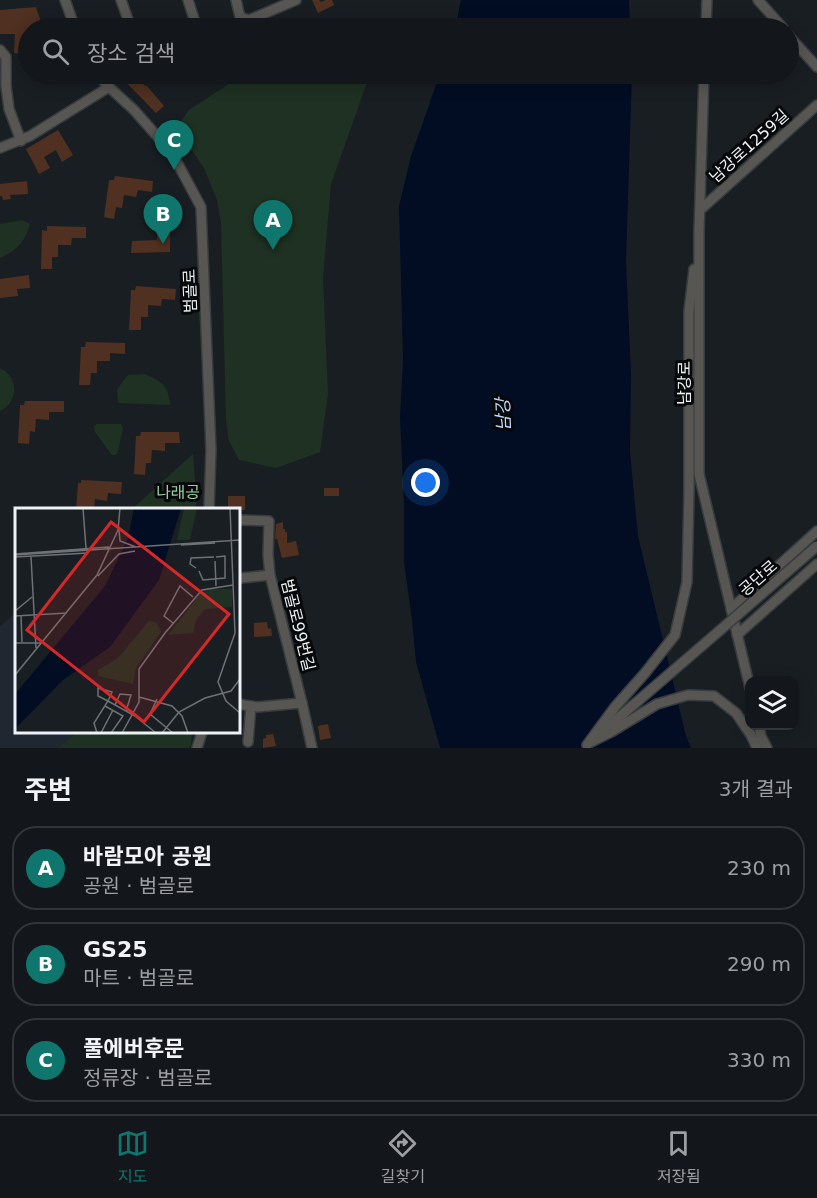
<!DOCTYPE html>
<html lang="ko">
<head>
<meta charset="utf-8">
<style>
  :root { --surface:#13161a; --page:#202327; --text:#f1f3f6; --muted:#9d9fa2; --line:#323539; --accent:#0f766e }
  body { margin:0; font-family:"DejaVu Sans","Noto Sans KR",sans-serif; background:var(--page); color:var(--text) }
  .controls { position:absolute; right:18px; bottom:18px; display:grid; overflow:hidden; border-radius:12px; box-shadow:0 3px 15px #0003 }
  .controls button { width:54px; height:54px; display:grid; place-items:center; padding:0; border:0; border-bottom:2px solid var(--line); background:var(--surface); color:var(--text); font:30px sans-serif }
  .you { position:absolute; left:426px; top:483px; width:21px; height:21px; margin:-15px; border:4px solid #fff; border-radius:50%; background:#1a73e8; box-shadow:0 0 0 9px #1a73e833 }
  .badge { display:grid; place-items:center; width:39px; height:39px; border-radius:50%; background:var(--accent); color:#fff; font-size:20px; font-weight:700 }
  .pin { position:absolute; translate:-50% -50px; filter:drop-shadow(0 2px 3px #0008) }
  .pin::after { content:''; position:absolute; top:32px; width:21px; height:18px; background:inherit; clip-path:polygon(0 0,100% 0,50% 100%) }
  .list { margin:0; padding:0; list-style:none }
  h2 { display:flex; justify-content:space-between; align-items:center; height:78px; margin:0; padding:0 24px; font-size:26px }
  h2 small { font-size:20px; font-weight:400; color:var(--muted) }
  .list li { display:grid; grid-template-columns:39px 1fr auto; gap:18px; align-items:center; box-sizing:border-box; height:84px; margin:0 12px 12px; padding:0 12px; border:2px solid var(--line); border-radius:24px }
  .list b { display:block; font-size:22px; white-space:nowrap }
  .list p { margin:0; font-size:20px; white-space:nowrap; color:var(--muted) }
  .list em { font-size:20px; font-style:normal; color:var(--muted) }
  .icon { flex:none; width:33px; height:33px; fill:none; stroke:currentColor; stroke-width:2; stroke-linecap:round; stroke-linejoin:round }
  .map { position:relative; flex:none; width:817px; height:748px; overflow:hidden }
  .search { position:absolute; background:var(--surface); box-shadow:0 3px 15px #0003; left:18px; right:18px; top:18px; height:66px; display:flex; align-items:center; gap:15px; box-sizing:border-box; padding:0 21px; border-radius:33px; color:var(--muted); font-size:22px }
  .sheet { height:366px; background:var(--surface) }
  nav { display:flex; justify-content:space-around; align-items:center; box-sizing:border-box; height:84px; border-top:2px solid var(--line); background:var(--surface); font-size:16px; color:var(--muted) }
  nav a { display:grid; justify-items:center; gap:3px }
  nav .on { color:var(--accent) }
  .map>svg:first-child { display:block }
  .built { fill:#1f2832 }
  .green { fill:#1e3122 }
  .water { fill:#020d24 }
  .building { fill:#4f3021 }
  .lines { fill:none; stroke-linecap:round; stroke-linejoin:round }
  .minor-casing { stroke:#373c40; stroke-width:12 }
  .minor { stroke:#575652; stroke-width:9 }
  .minor-bridge-casing { stroke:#373c40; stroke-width:12; stroke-linecap:butt }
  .minor-bridge { stroke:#575652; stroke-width:9 }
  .labels { text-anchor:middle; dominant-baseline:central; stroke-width:6; stroke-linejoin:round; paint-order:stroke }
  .street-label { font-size:16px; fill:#eef1f5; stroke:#06080a }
  .park-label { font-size:16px; fill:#99cea3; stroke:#06080a }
  .water-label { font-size:18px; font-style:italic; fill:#c1d5f5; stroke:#06080a }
  .inset-road { fill:none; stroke:#6e7277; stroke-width:1.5 }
  .view { fill:#d62828; fill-opacity:0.15; stroke:#d62828; stroke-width:3 }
  .inset-edge { fill:none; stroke:#eef1f5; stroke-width:3 }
</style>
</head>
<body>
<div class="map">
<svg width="817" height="748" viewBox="0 0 817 748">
  <rect width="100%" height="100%" fill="#191e23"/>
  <!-- built -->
  <path class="built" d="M16 612V732H78L57 748H0V627Z"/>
  <!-- green -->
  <g class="green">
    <path d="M251 74H370L331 184 323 278 328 394 320 452 276 468 239 460 229 441 226 420 221 223 217 200 204 168 188 145 179 124 189 110 235 80Z"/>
    <path d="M22 220 30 224C25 242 17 250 0 258V224Z"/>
    <path d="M0 368C19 377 19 402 0 411Z"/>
    <path d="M145 374C161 381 169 386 170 405L118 403 117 389 128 375Z"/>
    <path d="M97 424H121L123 428 118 451 116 455H112L95 432 94 426Z"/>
    <path d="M193 454 196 493V509H132Z"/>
    <path d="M78 732H192L191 745 189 748H57Z"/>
  </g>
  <!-- water -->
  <g class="water">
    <path d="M461 0H629L630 28H455Z"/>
    <path d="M440 74H632L626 261 631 375 630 452 638 536 686 736 691 748H440L439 744 416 662 412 620 404 562V506L400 417 403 360 399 206 411 156Z"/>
  </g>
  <!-- building -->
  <g class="building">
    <path d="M312 0H319L321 2 326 0H332L334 5 318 13Z"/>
    <path d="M36 7 43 28H28V54L14 53 15 34H0V10Z"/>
    <path d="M118 74H134L145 86H147L164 106 156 113Z"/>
    <path d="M58 130 73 155 62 162 56 150 44 157 50 168 39 174 26 149Z"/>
    <path d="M115 176 153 181 152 192 138 190 136 197 124 195 122 208 116 207 114 219 104 217 109 180H114Z"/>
    <path d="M27 181 28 194 10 195 11 199 3 200 2 196H0V184Z"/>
    <path d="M158 218H170V252L131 253 132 241 157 240Z"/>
    <path d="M47 226 86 227V238H72L71 245H58V257H52V269H41L42 230 47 231Z"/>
    <path d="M29 275 30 288 17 289 18 296 0 298V279Z"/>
    <path d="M136 286 176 289 175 300 162 299 161 306 148 305V317H141V330H129L131 290H135Z"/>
    <path d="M86 342 125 343V354L110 353V361H97V373H91L90 385H79L81 347H85Z"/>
    <path d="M25 401H64V412H49V420L36 419 35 432 30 431 29 444 18 443 20 405H24Z"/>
    <path d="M141 432H179L180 443H165V451L152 450 151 463H146L145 475 134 474 136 436H140Z"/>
    <path d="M81 480 122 482 121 494 108 493 107 501 95 499 94 510H76L78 483H81Z"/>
    <rect x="324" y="488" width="15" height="8"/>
    <rect x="228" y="496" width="17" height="14"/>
    <path d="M283 522V529H285V532H287V543L296 541 299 555 282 558 277 539H275L276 524Z"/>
    <path d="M301 600 309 639 297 641 292 615 289 616 287 609 296 607 295 601Z"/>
    <path d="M267 622 268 629 271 628 272 636 254 637V623Z"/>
    <path d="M328 724 331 738 320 740 318 726Z"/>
    <path d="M273 734 276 746 263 748V739L266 738V735Z"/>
  </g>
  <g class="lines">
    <!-- minor casing -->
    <g class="minor-casing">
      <g id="minor">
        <path d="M65 0 75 28"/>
        <path d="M121 0 131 28"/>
        <path d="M188 0 197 28"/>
        <path d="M236 0 240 17 249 20 296 0"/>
        <path d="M758 0 783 28"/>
        <path d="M706 28 707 0"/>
        <path d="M788 35 817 67"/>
        <path d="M0 50 6 57V86L9 109 21 141"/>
        <path d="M97 74 109 87 134 110 172 153 201 207 211 450 209 509"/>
        <path d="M704 74 699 231V474L750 688"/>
        <path d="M0 148 30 136 109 87"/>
        <path d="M700 210 817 105"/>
        <path d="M238 520 269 521 268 555 270 575 302 703 257 707 238 704"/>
        <path d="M241 578 270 575"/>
        <path d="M731 609 817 531"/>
        <path d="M737 635 817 564"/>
        <path d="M302 703 312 748"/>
        <path d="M759 726 761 736 767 748"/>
        <path d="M602 732 718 632"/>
        <path d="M248 742 251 706"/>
        <path d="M589 743 611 732 657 704 688 695 714 696 736 713 751 735 757 748"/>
        <path d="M587 745 615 707 645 673 675 635 687 582 689 491V311L694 269"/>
        <path d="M197 748 202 732"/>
      </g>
    </g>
    <!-- minor -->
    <use href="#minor" class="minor"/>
    <!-- minor-bridge casing -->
    <g class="minor-bridge-casing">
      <path id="minor-bridge" d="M718 632 817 546"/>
    </g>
    <!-- minor-bridge -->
    <use href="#minor-bridge" class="minor-bridge"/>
  </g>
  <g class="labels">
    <!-- street labels -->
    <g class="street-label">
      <text transform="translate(749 146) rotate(-42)">남강로1259길</text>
      <text transform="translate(190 291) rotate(-92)">범골로</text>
      <text transform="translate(684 383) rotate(-90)">남강로</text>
      <text transform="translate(758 578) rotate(-41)">공단로</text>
      <text transform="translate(298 625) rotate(76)">범골로99번길</text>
    </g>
    <!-- park labels -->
    <g class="park-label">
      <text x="178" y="492">나래공</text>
    </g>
    <!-- water labels -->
    <g class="water-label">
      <text transform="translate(503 415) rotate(-92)">남강</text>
    </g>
  </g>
  <!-- overview -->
  <g transform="translate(15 508)">
    <rect width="225" height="225" fill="#191e23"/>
    <path d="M169 0H182L175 32H162ZM195 81H217V99L190 101 181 112 178 125 153 127 186 85ZM134 113 142 115 146 124 121 160 118 176 83 168V162L103 150Z" fill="#1e3122"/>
    <path d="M119 0H166L144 72 95 139 48 172 0 221V186L90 78 113 30Z" fill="#020d24"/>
    <path class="inset-road" d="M68 0 71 40M215 0 220 125 203 174 211 193 225 205M104 22 105 33 121 39M166 37 200 35M0 46 94 39M0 47 225 32M0 49 73 45M16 49 21 140M200 53 201 78M181 60 175 56 176 50 199 49M184 63 188 72 210 70V48L201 49M83 68 104 46 120 43M0 103 17 89M0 108 52 105M6 108 7 134M158 115 149 108 165 78 178 89M0 135H26M0 167 82 67 103 22 105 0M124 189 157 198 167 208 173 225M142 191 135 206 158 225M100 197 105 186 116 187 111 203M90 198 108 208 96 225M82 225 79 215 93 193 97 184 83 180V188L93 193 120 208 141 225M86 225 98 202M107 225 124 194V161L150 125 187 82 218 77M147 225 164 204 190 190 216 183 225 171"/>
    <path class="view" d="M96 14 214 106 129 214 12 122Z"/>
    <rect width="225" height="225" class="inset-edge"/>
  </g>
</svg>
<div class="controls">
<button><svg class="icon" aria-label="layers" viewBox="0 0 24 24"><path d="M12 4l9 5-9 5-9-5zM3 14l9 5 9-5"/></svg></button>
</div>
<div class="you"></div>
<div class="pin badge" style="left:273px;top:250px">A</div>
<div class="pin badge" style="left:163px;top:244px">B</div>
<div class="pin badge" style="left:174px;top:170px">C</div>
<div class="search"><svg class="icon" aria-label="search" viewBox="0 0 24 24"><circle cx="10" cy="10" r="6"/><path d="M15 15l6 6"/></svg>장소 검색</div>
</div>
<section class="sheet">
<h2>주변<small>3개 결과</small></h2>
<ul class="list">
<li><span class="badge">A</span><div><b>바람모아 공원</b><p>공원 · 범골로</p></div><em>230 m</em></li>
<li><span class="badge">B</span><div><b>GS25</b><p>마트 · 범골로</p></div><em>290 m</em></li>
<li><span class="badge">C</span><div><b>풀에버후문</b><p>정류장 · 범골로</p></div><em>330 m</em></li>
</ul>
</section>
<nav>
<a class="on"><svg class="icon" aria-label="map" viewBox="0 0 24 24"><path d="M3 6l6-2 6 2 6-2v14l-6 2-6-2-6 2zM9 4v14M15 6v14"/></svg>지도</a>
<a><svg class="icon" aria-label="directions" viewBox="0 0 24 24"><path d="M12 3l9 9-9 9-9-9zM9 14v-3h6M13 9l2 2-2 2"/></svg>길찾기</a>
<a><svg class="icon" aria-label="saved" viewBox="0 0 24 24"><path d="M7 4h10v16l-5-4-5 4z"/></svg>저장됨</a>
</nav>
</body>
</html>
